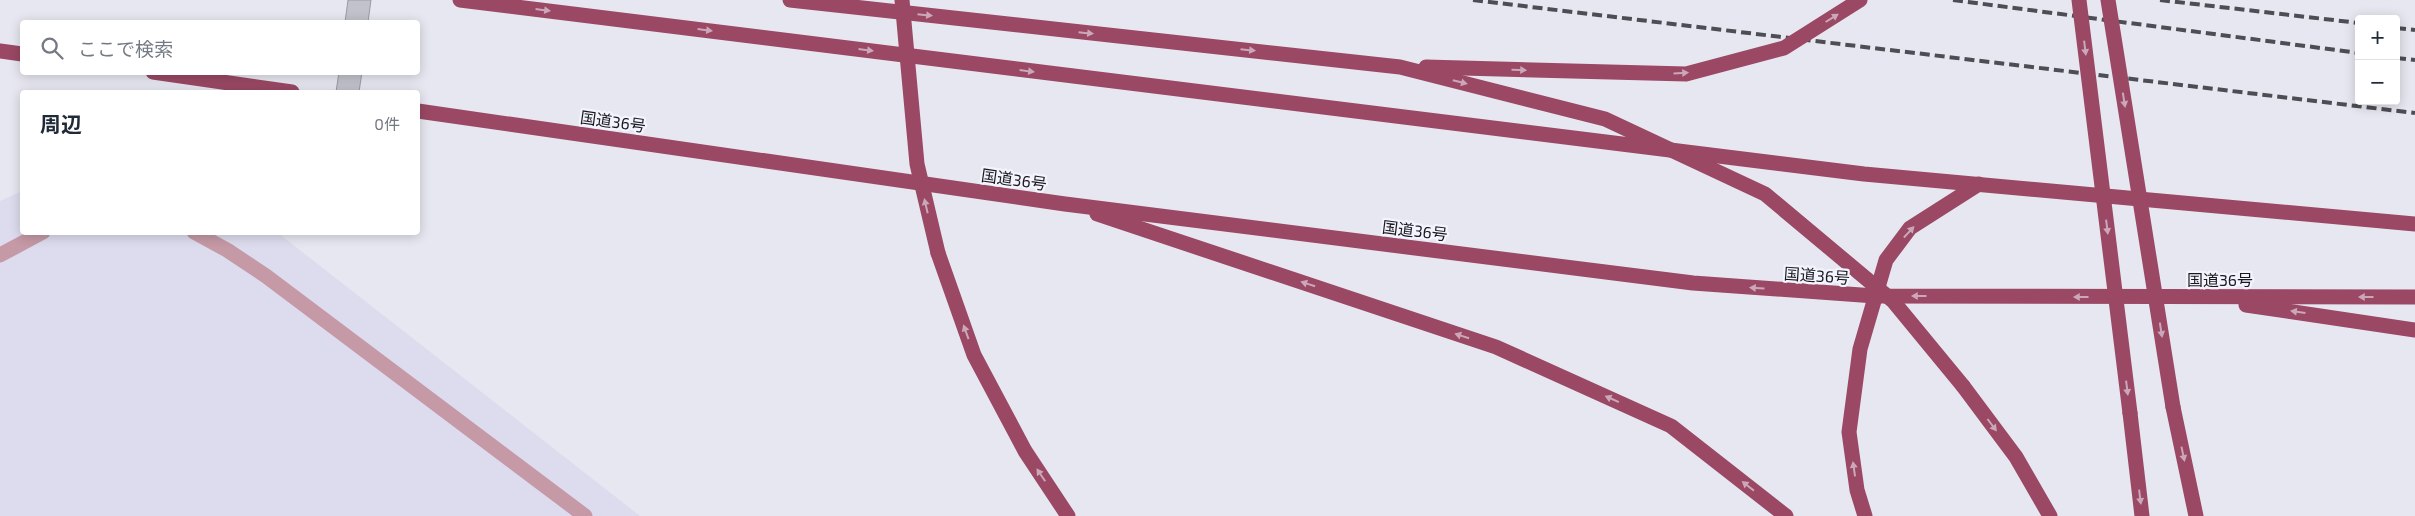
<!DOCTYPE html>
<html lang="ja">
<head>
<meta charset="utf-8">
<style>
  :root { --surface:#fff; --page:#f6f6f7; --text:#1f2937; --muted:#747a83; --line:#e0e1e3 }
  body { margin:0; font-family:"Exo 2","Noto Sans JP",sans-serif; background:var(--page); color:var(--text) }
  .controls { position:absolute; right:15px; top:15px; display:grid; overflow:hidden; border-radius:5px; box-shadow:0 2px 12px #0003 }
  .controls button { width:45px; height:45px; display:grid; place-items:center; padding:0; border:0; border-bottom:1px solid var(--line); background:var(--surface); color:var(--text); font:25px sans-serif }
  .list { margin:0; padding:0; list-style:none }
  h2 { display:flex; justify-content:space-between; align-items:center; height:65px; margin:0; padding:0 20px; font-size:21px }
  h2 small { font-size:16px; font-weight:400; color:var(--muted) }
  .icon { flex:none; width:28px; height:28px; fill:none; stroke:currentColor; stroke-width:2; stroke-linecap:round; stroke-linejoin:round }
  .map { position:relative; flex:none; width:2415px; height:516px; overflow:hidden }
  .search { position:absolute; background:var(--surface); box-shadow:0 2px 12px #0003; left:20px; top:20px; width:400px; height:55px; display:flex; align-items:center; gap:12px; box-sizing:border-box; padding:0 18px; border-radius:5px; color:var(--muted); font-size:19px }
  .panel { position:absolute; background:var(--surface); box-shadow:0 2px 12px #0003; left:20px; top:90px; width:400px; height:145px; border-radius:5px }
  .map>svg:first-child { display:block }
  .built { fill:#dcdcee }
  .building { fill:#c2c2cc; stroke:#9b9ba4 }
  .lines { fill:none; stroke-linecap:round; stroke-linejoin:round }
  .minor { stroke:#c599a5; stroke-width:15 }
  .trunk { stroke:#9a4864; stroke-width:15 }
  .rail { stroke:#4d4d53; stroke-width:4; stroke-dasharray:10 5; stroke-linecap:butt }
  .trunk-bridge { stroke:#9a4864; stroke-width:15 }
  .oneway { fill:#cca7b9 }
  .labels { text-anchor:middle; dominant-baseline:central; stroke-width:4.5; stroke-linejoin:round; paint-order:stroke }
  .street-label { font-size:16px; fill:#1a1a1e; stroke:#f4f4ff }
</style>
</head>
<body>
<div class="map">
<svg width="2415" height="516" viewBox="0 0 2415 516">
  <rect width="100%" height="100%" fill="#e7e7f1"/>
  <!-- built -->
  <path class="built" d="M22 191V232L278 233 640 516H0V201Z"/>
  <!-- building -->
  <g class="building">
    <path d="M348 0H371L368 22H345Z"/>
    <path d="M339 72H362L359 92H336Z"/>
  </g>
  <g class="lines">
    <!-- minor -->
    <g class="minor">
      <path d="M194 232 227 250 266 276 585 516"/>
      <path d="M0 255 43 232"/>
    </g>
    <!-- trunk -->
    <g class="trunk">
      <path d="M460 0 1864 174 2415 224"/>
      <path d="M0 51 22 54"/>
      <path d="M153 72 292 92"/>
      <path d="M418 111 1065 204 1693 283 1875 296 2415 297"/>
      <path d="M1097 214 1496 347 1671 426 1786 516"/>
      <path d="M938 253 974 355 1025 451 1068 516"/>
      <path d="M2246 305 2415 330"/>
      <path d="M1963 386 2016 457 2050 516"/>
      <path d="M2173 407 2196 516"/>
      <path d="M2130 413 2142 516"/>
      <path d="M1865 516 1857 490 1849 432 1860 349 1886 260 1910 228 1979 184"/>
    </g>
    <!-- rail -->
    <g class="rail">
      <path d="M1473 0 2415 113"/>
      <path d="M1953 0 2359 53"/>
      <path d="M2160 0 2359 23"/>
      <path d="M2396 28 2415 30"/>
      <path d="M2396 58 2415 60"/>
    </g>
    <!-- trunk-bridge -->
    <g class="trunk-bridge">
      <path d="M790 0 1400 67 1605 119 1765 194 1893 301 1963 386"/>
      <path d="M902 0 917 164 938 253"/>
      <path d="M2079 0 2130 413"/>
      <path d="M2108 0 2173 407"/>
      <path d="M1426 67 1686 74 1784 48 1860 0"/>
    </g>
  </g>
  <!-- one-way arrows -->
  <defs><path id="oneway-solid" d="M-6-.8H1V-3.2L6.5 0L1 3.2V.8H-6Z" transform="scale(1.25)"/></defs>
  <g class="oneway">
    <use href="#oneway-solid" transform="translate(543 10) rotate(7)"/>
    <use href="#oneway-solid" transform="translate(925 15) rotate(6)"/>
    <use href="#oneway-solid" transform="translate(1832 18) rotate(-32)"/>
    <use href="#oneway-solid" transform="translate(705 30) rotate(7)"/>
    <use href="#oneway-solid" transform="translate(1086 33) rotate(6)"/>
    <use href="#oneway-solid" transform="translate(2085 48) rotate(83)"/>
    <use href="#oneway-solid" transform="translate(866 50) rotate(7)"/>
    <use href="#oneway-solid" transform="translate(1248 50) rotate(6)"/>
    <use href="#oneway-solid" transform="translate(1519 70) rotate(1)"/>
    <use href="#oneway-solid" transform="translate(1027 71) rotate(7)"/>
    <use href="#oneway-solid" transform="translate(1681 73) rotate(-3)"/>
    <use href="#oneway-solid" transform="translate(1460 82) rotate(14)"/>
    <use href="#oneway-solid" transform="translate(2124 100) rotate(81)"/>
    <use href="#oneway-solid" transform="translate(926 206) rotate(-103)"/>
    <use href="#oneway-solid" transform="translate(2107 227) rotate(83)"/>
    <use href="#oneway-solid" transform="translate(1909 232) rotate(-47)"/>
    <use href="#oneway-solid" transform="translate(1308 284) rotate(-162)"/>
    <use href="#oneway-solid" transform="translate(1757 288) rotate(-176)"/>
    <use href="#oneway-solid" transform="translate(1919 296) rotate(-180)"/>
    <use href="#oneway-solid" transform="translate(2081 297) rotate(-180)"/>
    <use href="#oneway-solid" transform="translate(2366 297) rotate(180)"/>
    <use href="#oneway-solid" transform="translate(2298 312) rotate(-172)"/>
    <use href="#oneway-solid" transform="translate(2161 330) rotate(81)"/>
    <use href="#oneway-solid" transform="translate(966 332) rotate(-110)"/>
    <use href="#oneway-solid" transform="translate(1462 336) rotate(-162)"/>
    <use href="#oneway-solid" transform="translate(2127 388) rotate(83)"/>
    <use href="#oneway-solid" transform="translate(1612 399) rotate(-156)"/>
    <use href="#oneway-solid" transform="translate(1992 425) rotate(53)"/>
    <use href="#oneway-solid" transform="translate(2183 454) rotate(78)"/>
    <use href="#oneway-solid" transform="translate(1854 469) rotate(-98)"/>
    <use href="#oneway-solid" transform="translate(1041 475) rotate(-124)"/>
    <use href="#oneway-solid" transform="translate(1748 486) rotate(-142)"/>
    <use href="#oneway-solid" transform="translate(2140 497) rotate(83)"/>
  </g>
  <g class="labels">
    <!-- street labels -->
    <g class="street-label">
      <text transform="translate(613 121) rotate(8)">国道36号</text>
      <text transform="translate(1014 179) rotate(8)">国道36号</text>
      <text transform="translate(1415 230) rotate(7)">国道36号</text>
      <text transform="translate(1817 275) rotate(4)">国道36号</text>
      <text x="2220" y="279">国道36号</text>
    </g>
  </g>
</svg>
<div class="controls">
<button>+</button>
<button>−</button>
</div>
<div class="search"><svg class="icon" aria-label="search" viewBox="0 0 24 24"><circle cx="10" cy="10" r="6"/><path d="M15 15l6 6"/></svg>ここで検索</div>
<section class="panel">
<h2>周辺<small>0件</small></h2>
<ul class="list">
</ul>
</section>
</div>
</body>
</html>
